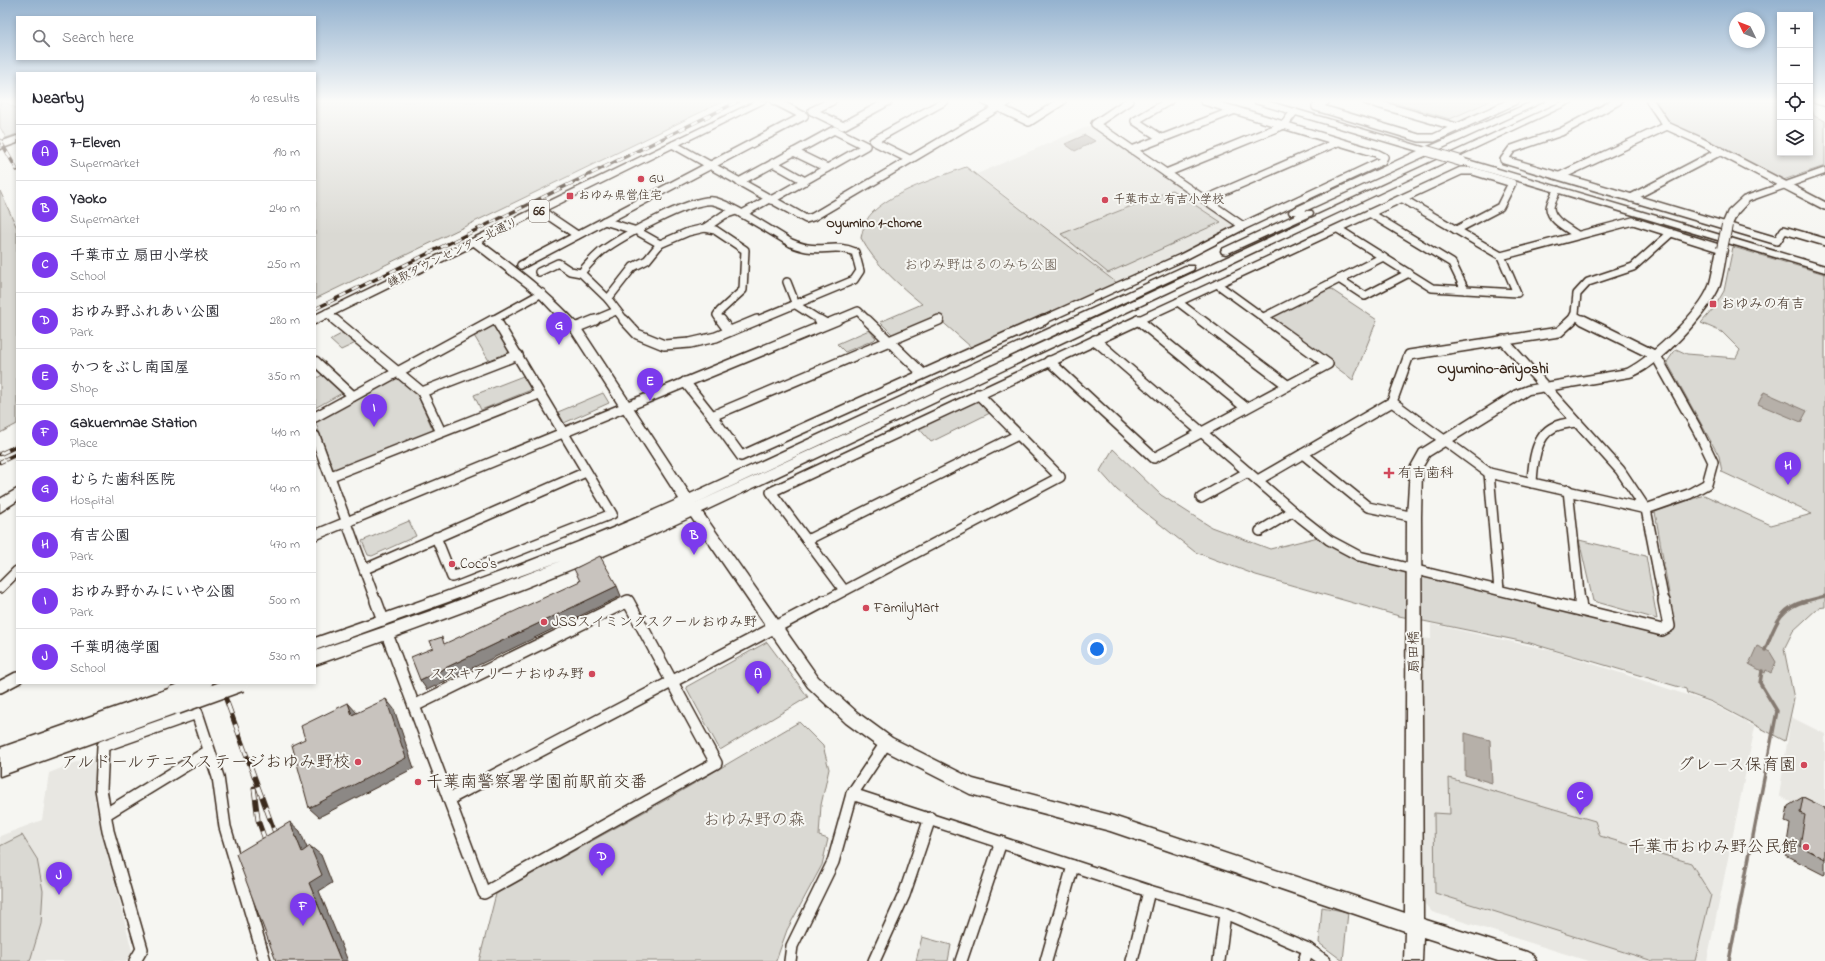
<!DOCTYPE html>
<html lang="en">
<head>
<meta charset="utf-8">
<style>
  :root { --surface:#fff; --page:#f2f2f3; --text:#2b2b33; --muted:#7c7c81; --line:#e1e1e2; --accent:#7c3aed }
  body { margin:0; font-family:"Indie Flower","Klee One",sans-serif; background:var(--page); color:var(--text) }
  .controls { position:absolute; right:12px; top:12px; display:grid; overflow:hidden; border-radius:0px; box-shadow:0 2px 6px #0003 }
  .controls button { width:36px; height:36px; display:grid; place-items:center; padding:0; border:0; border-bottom:1px solid var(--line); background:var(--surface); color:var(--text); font:20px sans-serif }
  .compass { position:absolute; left:1729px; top:12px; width:36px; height:36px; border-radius:50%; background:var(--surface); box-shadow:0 2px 6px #0003; rotate:313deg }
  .you { position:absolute; left:1097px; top:649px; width:14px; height:14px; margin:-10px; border:3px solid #fff; border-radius:50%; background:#1a73e8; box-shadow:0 0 0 6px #1a73e833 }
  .badge { display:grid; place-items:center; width:26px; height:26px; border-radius:50%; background:var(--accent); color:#fff; font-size:13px; font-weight:700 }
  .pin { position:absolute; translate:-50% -33px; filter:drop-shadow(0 1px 2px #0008) }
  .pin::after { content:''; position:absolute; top:21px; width:14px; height:12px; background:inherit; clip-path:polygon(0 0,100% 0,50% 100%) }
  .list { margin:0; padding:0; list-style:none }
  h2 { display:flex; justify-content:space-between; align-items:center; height:52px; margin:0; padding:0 16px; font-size:17px }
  h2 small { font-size:13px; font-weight:400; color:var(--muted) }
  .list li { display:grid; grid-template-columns:26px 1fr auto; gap:12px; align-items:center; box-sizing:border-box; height:56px; padding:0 16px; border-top:1px solid var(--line) }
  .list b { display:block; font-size:15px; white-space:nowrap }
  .list p { margin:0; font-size:13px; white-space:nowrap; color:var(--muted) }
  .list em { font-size:13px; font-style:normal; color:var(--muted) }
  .icon { flex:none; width:22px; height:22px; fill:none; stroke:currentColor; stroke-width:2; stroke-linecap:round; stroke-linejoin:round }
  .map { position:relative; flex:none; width:1825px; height:961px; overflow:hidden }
  .search { position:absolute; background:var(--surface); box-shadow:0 2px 6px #0003; left:16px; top:16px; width:300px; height:44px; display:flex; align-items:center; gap:10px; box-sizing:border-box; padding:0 14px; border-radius:0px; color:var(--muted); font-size:15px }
  .panel { position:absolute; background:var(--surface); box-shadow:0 2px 6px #0003; left:16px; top:72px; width:300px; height:612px; border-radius:0px }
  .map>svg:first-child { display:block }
  .built { fill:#e8e7e2 }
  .green { fill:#dad9d3; stroke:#8a8278 }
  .water { fill:#b6b0a9; stroke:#857a71 }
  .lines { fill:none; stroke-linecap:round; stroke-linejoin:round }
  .stream-far2 { stroke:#857a71; stroke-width:2.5 }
  .stream-far1 { stroke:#857a71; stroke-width:3 }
  .stream { stroke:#857a71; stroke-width:3.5 }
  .street-far2-casing { stroke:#3b2a1e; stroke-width:10 }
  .street-far1-casing { stroke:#3b2a1e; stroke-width:12 }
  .street-casing { stroke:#3b2a1e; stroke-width:14 }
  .secondary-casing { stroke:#3b2a1e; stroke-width:3 }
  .primary-casing { stroke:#3b2a1e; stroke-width:3 }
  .street-far2 { stroke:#f6f6f2; stroke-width:7 }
  .street-far1 { stroke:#f6f6f2; stroke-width:9 }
  .street { stroke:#f6f6f2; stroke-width:11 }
  .secondary { fill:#f6f6f2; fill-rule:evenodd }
  .primary { fill:#f6f6f2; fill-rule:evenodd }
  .rail-far2-casing { stroke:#3b2a1e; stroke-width:3.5 }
  .rail-far1-casing { stroke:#3b2a1e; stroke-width:4.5 }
  .rail-casing { stroke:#3b2a1e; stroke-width:5 }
  .rail-far2 { stroke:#f6f6f2; stroke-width:2.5; stroke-dasharray:7; stroke-linecap:butt }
  .rail-far1 { stroke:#f6f6f2; stroke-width:3; stroke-dasharray:9; stroke-linecap:butt }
  .rail { stroke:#f6f6f2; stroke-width:3.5; stroke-dasharray:11; stroke-linecap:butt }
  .secondary-bridge-far1-casing { stroke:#3b2a1e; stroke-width:12; stroke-linecap:butt }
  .secondary-bridge-casing { stroke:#3b2a1e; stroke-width:19; stroke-linecap:butt }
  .secondary-bridge-far1 { stroke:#f6f6f2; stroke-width:10 }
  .secondary-bridge { stroke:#f6f6f2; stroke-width:16 }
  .wall { fill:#aca8a3; stroke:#3b2a1e }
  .shaded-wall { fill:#8c8885; stroke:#3b2a1e }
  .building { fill:#c8c3be; stroke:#3b2a1e }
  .poi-dot { fill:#d1495b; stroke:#f6f6f2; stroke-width:1.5 }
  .labels { text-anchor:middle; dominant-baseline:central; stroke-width:4; stroke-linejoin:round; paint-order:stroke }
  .far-poi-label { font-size:12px; fill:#3b2a1e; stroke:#f6f6f2; text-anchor:start }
  .far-street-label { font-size:12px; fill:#3b2a1e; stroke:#f6f6f2 }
  .shield { fill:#f6f6f2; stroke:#73675e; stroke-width:1 }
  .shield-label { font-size:13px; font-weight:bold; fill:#3b2a1e }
  .far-neighbourhood-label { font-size:13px; font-weight:bold; fill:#3b2a1e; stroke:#f6f6f2 }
  .park-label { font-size:14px; fill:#63564b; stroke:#f6f6f2 }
  .poi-label { font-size:14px; fill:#3b2a1e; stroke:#f6f6f2; text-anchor:start }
  .street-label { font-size:14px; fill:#3b2a1e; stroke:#f6f6f2 }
  .neighbourhood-label { font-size:15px; font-weight:bold; fill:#3b2a1e; stroke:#f6f6f2 }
  .near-poi-label { font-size:17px; fill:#3b2a1e; stroke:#f6f6f2; text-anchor:end }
  .near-park-label { font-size:17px; fill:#63564b; stroke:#f6f6f2 }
</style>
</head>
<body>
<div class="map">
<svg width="1825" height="961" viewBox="0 0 1825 961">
  <rect width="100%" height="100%" fill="#f6f6f2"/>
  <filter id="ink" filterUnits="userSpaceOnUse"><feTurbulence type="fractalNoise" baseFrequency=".025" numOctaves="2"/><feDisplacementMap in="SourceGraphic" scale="8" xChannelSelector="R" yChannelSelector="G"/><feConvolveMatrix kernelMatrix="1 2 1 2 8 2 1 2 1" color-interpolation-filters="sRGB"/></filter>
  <g filter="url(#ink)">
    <!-- built -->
    <g class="built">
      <path d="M1376 101H1503L1453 123Z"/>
      <path d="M1089 126 1237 225 1118 283 977 174Z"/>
      <path d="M1431 624 1554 651 1711 703 1755 727 1707 961H1588L1432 912 1424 903 1423 638 1431 639Z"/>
      <path d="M1791 717 1825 734V819L1779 796Z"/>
      <path d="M95 755V802L133 955 130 961H0V836L42 820 49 773Z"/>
    </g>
    <!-- green -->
    <g class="green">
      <path d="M315 101H724L315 299Z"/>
      <path d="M1388 101H1490L1450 119Z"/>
      <path d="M1653 101H1780V153H1810V102L1814 116 1825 121V166L1780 181 1667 125Z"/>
      <path d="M5 102 15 108 17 107V134L6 138 0 127V104Z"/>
      <path d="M966 167 1117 283 971 347 938 318 894 336 880 322 922 304C899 285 875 264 861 238 863 229 865 220 872 213 892 192 939 177 966 167Z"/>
      <path d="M1172 190 1221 222 1108 273 1061 234Z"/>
      <path d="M0 191 17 228V424L0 433Z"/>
      <path d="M1733 247 1825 274V607L1818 608 1793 631 1784 649 1794 699 1785 741 1712 702 1687 693 1686 689 1530 643 1399 616 1256 575 1195 552 1117 490 1100 471 1113 449 1161 495 1211 527 1270 549 1318 537 1351 558 1661 635 1675 628 1655 512 1704 495 1771 525 1812 514 1722 472 1719 456 1667 362 1676 349 1687 354 1736 358 1740 350 1722 332 1701 323 1714 308 1724 291Z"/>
      <path d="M1329 288 1377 320 1353 380 1269 317Z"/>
      <path d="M495 324 512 354 491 364 473 334 491 325Z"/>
      <path d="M869 330 876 338 874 340 845 352 837 344Z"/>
      <path d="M347 331 358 342 341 350 330 340Z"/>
      <path d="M324 374 344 392 315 408V379Z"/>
      <path d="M523 376 531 390 481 410 474 395Z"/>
      <path d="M392 378H397L417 394 434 432 334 472 315 421Z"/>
      <path d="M603 393 609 403 564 423 558 412Z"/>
      <path d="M974 397 990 413 931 442 916 425Z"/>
      <path d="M409 521 416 536 372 556 368 555 362 541Z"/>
      <path d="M1579 540 1646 556 1657 619 1593 601Z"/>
      <path d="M767 642 808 697 720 750 686 687Z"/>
      <path d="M799 722 823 746 829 769 821 805 819 836 828 839 822 865 787 930 776 961H479L496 894 671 797Z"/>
      <path d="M1449 778 1595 821 1600 836 1691 863 1711 895 1695 961H1653L1435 893 1434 813 1450 814Z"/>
      <path d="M22 835 37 859 43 891 41 924 30 961H0V846Z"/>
      <path d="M1322 907 1348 912 1343 961 1319 943Z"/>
      <path d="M922 937 951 945 948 961H916Z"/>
    </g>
    <!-- water -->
    <g class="water">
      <path d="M1085 135 1095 141 1075 151 1065 144Z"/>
      <path d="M1764 392 1807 411 1801 422 1758 404Z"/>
      <path d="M1757 646 1770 652 1776 662 1771 673 1766 670 1765 673 1749 664Z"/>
      <path d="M1465 733 1490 740 1492 783 1465 775Z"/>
    </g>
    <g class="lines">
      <!-- stream-far2 -->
      <path class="stream-far2" d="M0 102 2 101"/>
      <!-- stream-far1 -->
      <path class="stream-far1" d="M1802 602 1825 596"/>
      <!-- stream -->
      <g class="stream">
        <path d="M1765 650C1775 626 1778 608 1806 601"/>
        <path d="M1729 961 1777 711 1760 683 1762 671"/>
      </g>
      <!-- street-far2 casing -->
      <g class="street-far2-casing">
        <g id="street-far2">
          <path d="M775 101 804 116"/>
          <path d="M985 101 1029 122 1062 101"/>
          <path d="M1204 101 1376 153 1384 157 1382 161 1243 226"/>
          <path d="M1326 101 1316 107 1419 138H1434L1514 101"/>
          <path d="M1367 101 1457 127"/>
          <path d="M1618 101 1561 132 1512 149 1504 160 1777 241 1784 230 1825 242"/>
          <path d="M1650 101 1667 126 1700 141 1825 206"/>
          <path d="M812 111 843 126 889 101"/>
          <path d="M812 111 832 101"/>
          <path d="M1161 138 1135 121 1169 101"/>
          <path d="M674 145 806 219 813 217 1009 101"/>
          <path d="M1132 150 1235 110"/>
          <path d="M794 152 827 168"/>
          <path d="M909 159 873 141 945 101"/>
          <path d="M773 163 805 181"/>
          <path d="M1166 173 1284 125 1294 112"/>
          <path d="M1560 176 1667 126"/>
          <path d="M739 182 834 130 866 146 771 200"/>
          <path d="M1557 190C1555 195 1550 203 1550 208 1551 221 1568 228 1577 235"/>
          <path d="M1631 198 1721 151"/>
          <path d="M1206 199 1338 142"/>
          <path d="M540 210 577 235"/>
          <path d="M742 214 769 199"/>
          <path d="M1371 214 1452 263 1465 290"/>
          <path d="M604 221 637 231 660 244"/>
          <path d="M705 228 724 215 736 211"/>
          <path d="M1338 229 1432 288 1517 293 1501 256 1403 199"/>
          <path d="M1501 256 1633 221 1722 249"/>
          <path d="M521 265 804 116"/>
          <path d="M539 272 558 263 570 271 581 273"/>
          <path d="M1339 279 1365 296 1409 273"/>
          <path d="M787 282 796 305 821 321"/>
          <path d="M1217 284 1268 321"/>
          <path d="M608 299 633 267 647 260 660 244 688 232 705 228 715 230 745 250 743 290 720 311 717 315 721 321"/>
          <path d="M1178 302 1203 321"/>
          <path d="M327 313 336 321"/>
          <path d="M1575 316 1585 321"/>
          <path d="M1264 317 1383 257"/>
          <path d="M495 319 496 321"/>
          <path d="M491 321 542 293"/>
          <path d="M592 321 616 311"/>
          <path d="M625 321 608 299 581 273C587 265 594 258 602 251 621 237 691 198 713 201 730 204 774 233 791 243 796 245 801 247 807 248 825 251 837 244 855 252L860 271 854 280 755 321"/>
          <path d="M834 321 858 311 868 321"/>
          <path d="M937 321 939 320"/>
          <path d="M1041 321 1181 258 1243 226 1095 124 1129 101"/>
          <path d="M1137 321 1461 171H1473L1512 183 1500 207 1456 230"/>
          <path d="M1571 321 1575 313 1577 294 1588 282 1633 267 1671 233"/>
        </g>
      </g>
      <!-- street-far1 casing -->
      <g class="street-far1-casing">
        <g id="street-far1">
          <path d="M335 320 422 392 441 432"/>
          <path d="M624 320 637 334 664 345 690 343 716 337 757 320"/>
          <path d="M721 320 729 331"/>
          <path d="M819 320 826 324"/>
          <path d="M867 320 922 373"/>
          <path d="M939 320 712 416 741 456 1044 320"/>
          <path d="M1138 320 1246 408"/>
          <path d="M1201 320 1287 385"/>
          <path d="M575 328 595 320"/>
          <path d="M1095 340 1301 518 1329 540 1359 556 1547 602"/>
          <path d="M1503 340 1620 470 1646 509 1664 602"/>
          <path d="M315 361 353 396"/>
          <path d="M1049 361 1154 458 1328 364 1267 320"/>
          <path d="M685 382 712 416"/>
          <path d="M422 392 518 355"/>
          <path d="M1392 402 1489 473 1646 509 1689 494 1707 484 1713 462 1698 431 1656 356 1583 320"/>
          <path d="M315 417 493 320"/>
          <path d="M315 436 376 602"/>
          <path d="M1303 454 1368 507 1414 517"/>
          <path d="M1489 473 1499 590"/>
          <path d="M331 476 539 394"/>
          <path d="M1258 480 1392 402 1409 355 1559 332 1572 320"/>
          <path d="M1532 483C1533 464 1535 436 1554 427 1560 424 1569 423 1576 422"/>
          <path d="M1568 490 1580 602"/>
          <path d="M1201 498 1248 472"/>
          <path d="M1260 531 1293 511"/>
          <path d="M315 535 837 320"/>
          <path d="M436 537 452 577 612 514 496 320"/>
          <path d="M807 540 1018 435"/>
          <path d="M365 569 586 472"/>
          <path d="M0 588 17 571"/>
          <path d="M844 590 771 492 1139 320"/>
          <path d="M626 602H628"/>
          <path d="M823 602 1060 477 978 394"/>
        </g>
      </g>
      <!-- street casing -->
      <g class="street-casing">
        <g id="street">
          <path d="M376 601 383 620"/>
          <path d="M628 601 716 763 484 893 414 706Z"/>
          <path d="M1543 601 1662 630 1669 626 1664 601"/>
          <path d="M1580 601 1581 610"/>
          <path d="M387 634 414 706"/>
          <path d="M0 687 17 678"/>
          <path d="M852 794 1073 866 1046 961"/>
          <path d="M449 799 825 601"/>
          <path d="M106 814 209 751"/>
          <path d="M1073 866 1149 891 1132 961"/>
          <path d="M1149 891 1225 913 1308 949 1325 961"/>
          <path d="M135 961 142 949 108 831 101 789 103 746 197 713 218 777 225 827 265 961"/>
          <path d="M790 961 792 946 833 862 852 794 886 743"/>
          <path d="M874 961 904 895 930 818"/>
          <path d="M961 961 1001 842"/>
          <path d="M1219 961 1225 913"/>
          <path d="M1304 961 1308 949"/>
        </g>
      </g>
      <!-- secondary casing -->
      <g class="secondary-casing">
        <g id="secondary">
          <path d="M1254 101H1267L1426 148 1534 101H1545L1305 211H1312L1313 213 1312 215 1226 254 1222 253 1221 251 1222 249 1297 214H1290L1289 212 1290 210 1418 151 1255 103Z"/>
          <path d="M1564 101H1575L702 512 818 677 858 713 892 738 973 779 1110 815 1405 913 1407 517 1410 468 1420 450 1514 391 1527 386 1627 369C1651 357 1700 311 1709 286 1713 274 1714 261 1717 249L1722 246 1726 247 1727 249C1725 261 1723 274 1720 285 1711 311 1656 370 1630 377L1529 394 1429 456 1422 468 1421 517 1423 919 1527 952 1533 955 1536 961H1498L1423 937 1422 961H1404L1405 931 1110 831 970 794 880 748 846 723 808 687 691 517C569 574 442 621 315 665V651L436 609 561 561 315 650V638C438 595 561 553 679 499L571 331 537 295 471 244 470 242 471 240H479C514 266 549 292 579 325L690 494 1185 266H1193L1194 268 1193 270 696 503Z"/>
          <path d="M1814 101H1825V106L1815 103Z"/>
          <path d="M1461 158 1825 266V272L1458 163 1456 161Z"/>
          <path d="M1825 168V174L1749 201 1737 214 1731 227 1727 228 1722 225 1728 211 1743 197Z"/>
          <path d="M174 687 179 689 182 694 178 699 182 701 185 706 182 711 0 776V748Z"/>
        </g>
      </g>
      <!-- primary casing -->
      <g class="primary-casing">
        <g id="primary">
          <path d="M756 101H768L315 324V315Z"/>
          <path d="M17 136V143L0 149V142Z"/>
          <path d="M17 489V501L0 512V499Z"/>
        </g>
      </g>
      <!-- street-far2 -->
      <use href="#street-far2" class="street-far2"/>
      <!-- street-far1 -->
      <use href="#street-far1" class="street-far1"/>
      <!-- street -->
      <use href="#street" class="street"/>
      <!-- secondary -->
      <use href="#secondary" class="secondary"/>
      <!-- primary -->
      <use href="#primary" class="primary"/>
      <!-- rail-far2 casing -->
      <g class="rail-far2-casing">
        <g id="rail-far2">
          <path d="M0 140 17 170"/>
          <path d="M315 309 739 101"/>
        </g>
      </g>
      <!-- rail-far1 casing -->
      <g class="rail-far1-casing">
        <g id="rail-far1">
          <path d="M0 454 17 446"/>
          <path d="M0 462 17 454"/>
        </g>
      </g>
      <!-- rail casing -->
      <g class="rail-casing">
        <g id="rail">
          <path d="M220 683 278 841"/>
          <path d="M254 788 258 820 268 848"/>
        </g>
      </g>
      <!-- rail-far2 -->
      <use href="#rail-far2" class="rail-far2"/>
      <!-- rail-far1 -->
      <use href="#rail-far1" class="rail-far1"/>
      <!-- rail -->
      <use href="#rail" class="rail"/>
      <!-- secondary-bridge-far1 casing -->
      <g class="secondary-bridge-far1-casing">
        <g id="secondary-bridge-far1">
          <path d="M1427 151 1461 161"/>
          <path d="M1722 249 1727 225"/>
        </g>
      </g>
      <!-- secondary-bridge casing -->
      <g class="secondary-bridge-casing">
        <g id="secondary-bridge">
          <path d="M174 694 204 683"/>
          <path d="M177 706 241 683"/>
        </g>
      </g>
      <!-- secondary-bridge-far1 -->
      <use href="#secondary-bridge-far1" class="secondary-bridge-far1"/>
      <!-- secondary-bridge -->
      <use href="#secondary-bridge" class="secondary-bridge"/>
    </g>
    <!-- wall -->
    <path class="wall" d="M1803 797 1825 808V874L1824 875 1785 855 1790 824 1785 822 1788 806Z"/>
    <!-- shaded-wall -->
    <g class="shaded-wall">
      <path d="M617 586 621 596 427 690 420 680Z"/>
      <path d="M386 699 394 709 414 768 319 817 309 808Z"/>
      <path d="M348 703 357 713 352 715Z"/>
      <path d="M290 822 300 831 312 860 302 852Z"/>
      <path d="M310 846 321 855 332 883 319 891 348 961H341L309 883Z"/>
    </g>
    <!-- building -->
    <g class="building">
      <path d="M600 556 617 586 420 680 411 657 433 648 430 641 442 637 444 644 580 581 574 569Z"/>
      <path d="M386 699 406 758 309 808 292 745 305 739 301 726 348 703 352 715Z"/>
      <path d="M1803 797 1825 808V859L1800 846 1805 815 1800 813Z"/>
      <path d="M290 822 302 852 310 846 322 875 309 883 341 961H276L236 854Z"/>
    </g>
  </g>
  <!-- sky -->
  <linearGradient id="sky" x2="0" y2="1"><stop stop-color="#94b2cf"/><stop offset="0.43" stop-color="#fbfbf9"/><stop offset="1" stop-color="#fbfbf9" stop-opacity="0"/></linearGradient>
  <rect width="1825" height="235" fill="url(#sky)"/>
  <!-- markers -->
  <g class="poi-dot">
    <circle cx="641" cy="179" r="4"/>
    <rect x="566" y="192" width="8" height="8" rx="2"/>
    <circle cx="1105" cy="200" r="4"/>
    <rect x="1709" y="300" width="8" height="8" rx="2"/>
    <path d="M1387 467h4v4h4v4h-4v4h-4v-4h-4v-4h4z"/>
    <circle cx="452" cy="564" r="4"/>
    <circle cx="866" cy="608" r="4"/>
    <circle cx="544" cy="622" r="4"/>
    <circle cx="592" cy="674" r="4"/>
    <circle cx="358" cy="762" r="4"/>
    <circle cx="1804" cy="765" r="4"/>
    <circle cx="418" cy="782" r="4"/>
    <circle cx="1806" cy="847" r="4"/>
  </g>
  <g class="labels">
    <!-- far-poi labels -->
    <g class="far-poi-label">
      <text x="649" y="179">GU</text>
      <text x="578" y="196">おゆみ県営住宅</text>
      <text x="1113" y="200">千葉市立 有吉小学校</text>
    </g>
    <!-- far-street labels -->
    <g class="far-street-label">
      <text transform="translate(453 253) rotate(-26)">鎌取タウンセンター北通り</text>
    </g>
    <!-- shield labels -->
    <rect class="shield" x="529" y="200" width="20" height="22" rx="3"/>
    <g class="shield-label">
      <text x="539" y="211">66</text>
    </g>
    <!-- far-neighbourhood labels -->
    <g class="far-neighbourhood-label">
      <text x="874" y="223">Oyumino 1-chome</text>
    </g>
    <!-- park labels -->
    <g class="park-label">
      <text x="981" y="265">おゆみ野はるのみち公園</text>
    </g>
    <!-- poi labels -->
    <g class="poi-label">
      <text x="1721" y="304">おゆみの有吉</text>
      <text x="1398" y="473">有吉歯科</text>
      <text x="460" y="564">Coco's</text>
      <text x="874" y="608">FamilyMart</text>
      <text x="552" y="622">JSSスイミングスクールおゆみ野</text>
      <text x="584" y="674" text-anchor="end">スズキアリーナおゆみ野</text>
    </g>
    <!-- street labels -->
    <g class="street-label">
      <text transform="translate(1414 652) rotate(-90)">扇田橋</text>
    </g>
    <!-- neighbourhood labels -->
    <g class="neighbourhood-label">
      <text x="1493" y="369">Oyumino-ariyoshi</text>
    </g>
    <!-- near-poi labels -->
    <g class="near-poi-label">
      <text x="350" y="762">アルドールテニスステージおゆみ野校</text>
      <text x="1796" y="765">グレース保育園</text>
      <text x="426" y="782" text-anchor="start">千葉南警察署学園前駅前交番</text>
      <text x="1798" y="847">千葉市おゆみ野公民館</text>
    </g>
    <!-- near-park labels -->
    <g class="near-park-label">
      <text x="754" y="820">おゆみ野の森</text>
    </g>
  </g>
</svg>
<div class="controls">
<button>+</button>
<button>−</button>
<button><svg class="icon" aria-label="locate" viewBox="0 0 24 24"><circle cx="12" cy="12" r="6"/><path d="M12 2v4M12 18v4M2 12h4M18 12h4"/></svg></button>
<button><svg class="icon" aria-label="layers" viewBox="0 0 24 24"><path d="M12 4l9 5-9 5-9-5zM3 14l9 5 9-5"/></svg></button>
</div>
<svg class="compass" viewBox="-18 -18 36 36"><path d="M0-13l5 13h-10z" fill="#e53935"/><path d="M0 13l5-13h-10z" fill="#7c7c81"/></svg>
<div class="you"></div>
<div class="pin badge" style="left:758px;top:694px">A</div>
<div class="pin badge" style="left:694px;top:555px">B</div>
<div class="pin badge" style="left:1580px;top:815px">C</div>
<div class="pin badge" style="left:602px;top:876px">D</div>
<div class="pin badge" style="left:650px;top:401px">E</div>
<div class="pin badge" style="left:303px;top:926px">F</div>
<div class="pin badge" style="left:559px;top:345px">G</div>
<div class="pin badge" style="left:1788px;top:485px">H</div>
<div class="pin badge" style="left:374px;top:427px">I</div>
<div class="pin badge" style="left:59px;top:895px">J</div>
<div class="search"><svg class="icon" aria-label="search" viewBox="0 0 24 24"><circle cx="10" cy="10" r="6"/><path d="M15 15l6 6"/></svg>Search here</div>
<section class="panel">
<h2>Nearby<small>10 results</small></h2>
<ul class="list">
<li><span class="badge">A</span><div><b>7-Eleven</b><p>Supermarket</p></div><em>190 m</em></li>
<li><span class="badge">B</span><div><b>Yaoko</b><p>Supermarket</p></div><em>240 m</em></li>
<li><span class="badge">C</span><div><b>千葉市立 扇田小学校</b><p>School</p></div><em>250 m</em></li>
<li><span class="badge">D</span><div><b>おゆみ野ふれあい公園</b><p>Park</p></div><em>280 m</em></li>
<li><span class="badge">E</span><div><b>かつをぶし南国屋</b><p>Shop</p></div><em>350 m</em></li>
<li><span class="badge">F</span><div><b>Gakuemmae Station</b><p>Place</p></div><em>410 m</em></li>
<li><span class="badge">G</span><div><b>むらた歯科医院</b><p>Hospital</p></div><em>440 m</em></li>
<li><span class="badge">H</span><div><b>有吉公園</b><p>Park</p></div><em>470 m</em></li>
<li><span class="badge">I</span><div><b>おゆみ野かみにいや公園</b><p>Park</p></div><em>500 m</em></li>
<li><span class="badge">J</span><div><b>千葉明徳学園</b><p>School</p></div><em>530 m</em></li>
</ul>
</section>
</div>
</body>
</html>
